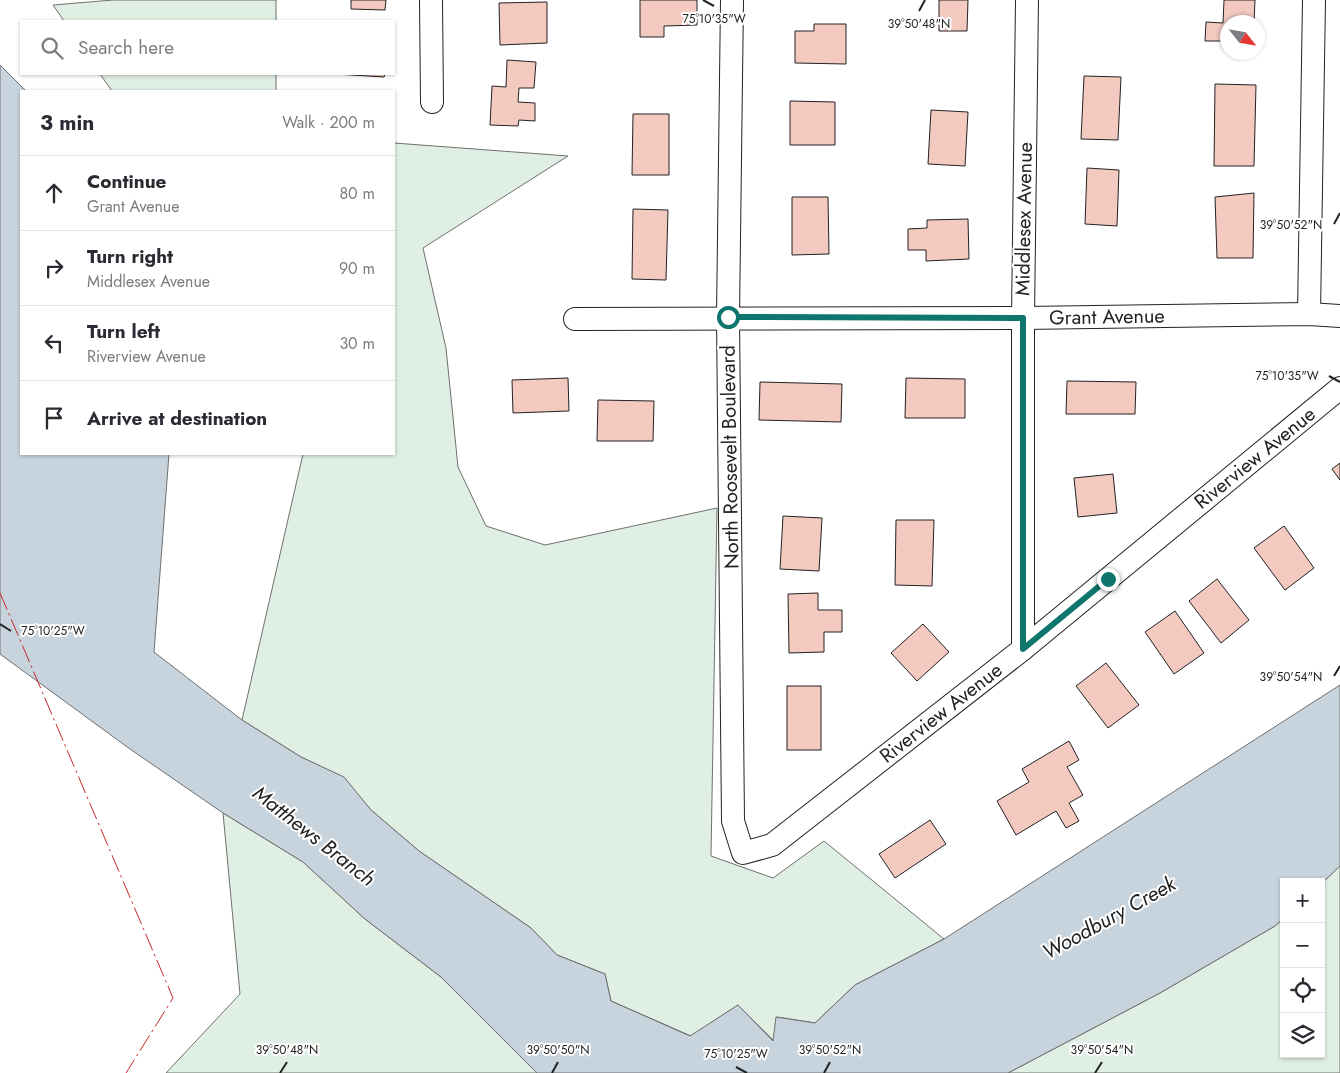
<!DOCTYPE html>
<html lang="en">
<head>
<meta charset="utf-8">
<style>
  :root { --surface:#fff; --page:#f7f7f7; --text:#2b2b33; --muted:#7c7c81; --line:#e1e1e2 }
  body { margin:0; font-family:Jost,sans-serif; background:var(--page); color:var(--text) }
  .controls { position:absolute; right:15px; bottom:15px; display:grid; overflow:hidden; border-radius:0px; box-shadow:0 1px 4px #0004 }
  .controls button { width:45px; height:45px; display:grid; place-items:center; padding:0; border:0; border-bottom:1px solid var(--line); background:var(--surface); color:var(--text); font:25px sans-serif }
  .compass { position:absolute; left:1220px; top:15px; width:45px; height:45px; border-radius:50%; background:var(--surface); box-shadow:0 1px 4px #0004; rotate:121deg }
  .stop { position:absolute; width:15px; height:15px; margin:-11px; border:4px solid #0f766e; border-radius:50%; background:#fff }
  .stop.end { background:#0f766e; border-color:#fff; box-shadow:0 1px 5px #0008 }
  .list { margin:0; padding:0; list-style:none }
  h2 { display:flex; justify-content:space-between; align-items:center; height:65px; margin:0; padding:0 20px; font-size:21px }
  h2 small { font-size:16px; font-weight:400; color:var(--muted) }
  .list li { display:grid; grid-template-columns:32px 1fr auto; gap:15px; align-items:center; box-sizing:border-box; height:75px; padding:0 20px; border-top:1px solid var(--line) }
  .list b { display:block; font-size:19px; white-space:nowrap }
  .list p { margin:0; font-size:16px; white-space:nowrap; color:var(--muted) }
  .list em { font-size:16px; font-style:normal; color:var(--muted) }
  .icon { flex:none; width:28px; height:28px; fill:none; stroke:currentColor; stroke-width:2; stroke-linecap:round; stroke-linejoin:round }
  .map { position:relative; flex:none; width:1340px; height:1073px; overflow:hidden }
  .search { position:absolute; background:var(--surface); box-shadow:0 1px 4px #0004; left:20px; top:20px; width:375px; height:55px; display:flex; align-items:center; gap:12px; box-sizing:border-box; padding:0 18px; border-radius:0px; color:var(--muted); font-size:19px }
  .panel { position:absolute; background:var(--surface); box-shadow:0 1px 4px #0004; left:20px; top:90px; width:375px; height:365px; border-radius:0px }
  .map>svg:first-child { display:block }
  .green { fill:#e0efe3; stroke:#6f6f6f }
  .water { fill:#c7d3dd; stroke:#6f6f6f }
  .building { fill:#f3c9c0; stroke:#222 }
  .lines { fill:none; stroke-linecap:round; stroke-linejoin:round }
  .minor-casing { stroke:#222; stroke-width:24 }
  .minor { stroke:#fff; stroke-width:22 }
  .power { stroke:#c62828; stroke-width:1; stroke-dasharray:18 4 2.5 4; stroke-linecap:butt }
  .route { stroke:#0f766e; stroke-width:6 }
  .ticks { fill:none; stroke:#222; stroke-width:2 }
  .labels { text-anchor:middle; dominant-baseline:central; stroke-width:4; stroke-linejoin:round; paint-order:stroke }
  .street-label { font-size:20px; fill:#222; stroke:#fff }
  .water-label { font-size:21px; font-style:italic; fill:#222; stroke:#fff }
  .ticks-label { font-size:12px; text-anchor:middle; fill:#222; stroke:#fff; stroke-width:4; stroke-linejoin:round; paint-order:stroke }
</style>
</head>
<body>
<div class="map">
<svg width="1340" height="1073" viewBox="0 0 1340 1073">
  <rect width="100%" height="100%" fill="#fff"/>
  <!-- green -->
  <g class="green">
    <path d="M113 0H276V21H64L53 5Z"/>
    <path d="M100 74H276V91H112Z"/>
    <path d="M394 143 568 156 423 248 446 348 458 467 486 526 545 545 717 508 711 856 773 878 824 841 944 939 855 985 815 1023 777 1017 774 1041 738 1005 691 1036 611 1001 605 974 557 955 531 928 419 851 371 810 343 777 301 757 242 720 303 454H394Z"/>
    <path d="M223 813 303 862 365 919 441 977 537 1073H166L240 994Z"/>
    <path d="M1340 866V1073H1008L1160 993 1275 926 1284 918V1054H1321V884Z"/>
  </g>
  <!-- water -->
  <path class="water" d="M0 65 26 91H21V454H169L154 652 242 720 301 757 344 777 371 810 419 851 531 928 557 955 605 974 611 1001 690 1036 738 1005 773 1041 776 1017 815 1023 855 985 944 939 1340 685V866L1321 884V882H1284V918L1275 926 1160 993 1008 1073H537L441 977 365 919 303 862 223 813 130 749 0 654Z"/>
  <!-- building -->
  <g class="building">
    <path d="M351 0H386L385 10 351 9Z"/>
    <path d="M640 0H697V25L664 26V37H640Z"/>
    <path d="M939 0H968L967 31H939Z"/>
    <path d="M1224 0H1255L1254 22H1228V41H1205L1206 22 1223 23Z"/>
    <path d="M547 2V43L500 45 499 3Z"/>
    <path d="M814 24H846V64L795 63V31H814Z"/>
    <path d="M507 60 536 62 534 88H519L518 102 535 103V121L519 120 518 126 490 125 492 86 506 87Z"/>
    <path d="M336 74H385L384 77Z"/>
    <path d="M1084 76 1121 77 1118 140 1081 139Z"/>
    <path d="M1215 84 1256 85 1254 166H1214Z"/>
    <path d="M790 101 835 102V145H790Z"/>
    <path d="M931 110 968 112 965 166 928 164Z"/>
    <path d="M633 114H669V175H632Z"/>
    <path d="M1087 168 1119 170 1117 226 1085 224Z"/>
    <path d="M1254 193 1253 258H1217L1215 197Z"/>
    <path d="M792 197H828L829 254 792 255Z"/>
    <path d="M633 209 668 210 666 280 632 279Z"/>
    <path d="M968 219 969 259 926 261V250H908V229L927 228V220Z"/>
    <path d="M568 378 569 411 513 413 512 380Z"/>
    <path d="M906 378 965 379V418H905Z"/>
    <path d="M1067 381 1136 382 1135 414H1066Z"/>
    <path d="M760 382 842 384 841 422 759 420Z"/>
    <path d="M598 400 654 401 653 441H597Z"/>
    <path d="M1340 463V480L1332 469Z"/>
    <path d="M1113 474 1117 513 1078 517 1074 478Z"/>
    <path d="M783 516 822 518 819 571 780 569Z"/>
    <path d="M896 520H934L932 586 895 585Z"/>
    <path d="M1284 526 1314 568 1285 590 1254 548Z"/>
    <path d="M1217 579 1249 620 1221 643 1189 601Z"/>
    <path d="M818 593V610H842V632H824V652L789 653 788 594Z"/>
    <path d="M1175 611 1204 653 1174 674 1145 632Z"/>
    <path d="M923 624 949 652 917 681 891 653Z"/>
    <path d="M1106 663 1139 705 1108 728 1076 686Z"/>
    <rect x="787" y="686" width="34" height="64"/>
    <path d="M1069 741 1079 760 1067 767 1083 795 1069 803 1079 821 1066 828 1056 811 1016 835 997 801 1029 782 1022 769Z"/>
    <path d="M930 820 946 844 895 878 879 854Z"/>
  </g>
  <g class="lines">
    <!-- minor casing -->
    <g class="minor-casing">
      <g id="minor">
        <path d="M431 0 432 102"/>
        <path d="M732 0 728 317 733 821 743 853 772 845 1023 649 1340 388"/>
        <path d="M1309 314 1314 0"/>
        <path d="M575 319 1023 318 1309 314 1340 316"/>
        <path d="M1023 649V318L1027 0"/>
      </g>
    </g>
    <!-- minor -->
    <use href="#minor" class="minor"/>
    <!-- power -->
    <path class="power" d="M0 593 173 998 126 1073"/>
  </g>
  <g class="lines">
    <!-- route -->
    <path class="route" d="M728 317 1023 318V649L1108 579"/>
  </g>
  <!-- ticks -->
  <path class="ticks" d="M703 0 714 6M919 11 925 0M1334 224 1340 213M1329 376 1340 382M0 624 11 631M1334 676 1340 666M736 1067 747 1073M280 1073 287 1062M552 1073 558 1062M824 1073 830 1062M1095 1073 1102 1062"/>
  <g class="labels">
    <!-- street labels -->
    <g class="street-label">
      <text transform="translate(1024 219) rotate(-89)">Middlesex Avenue</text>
      <text transform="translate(1107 317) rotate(-1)">Grant Avenue</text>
      <text transform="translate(730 457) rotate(-91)">North Roosevelt Boulevard</text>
      <text transform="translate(1255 458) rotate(-39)">Riverview Avenue</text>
      <text transform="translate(941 713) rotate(-38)">Riverview Avenue</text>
    </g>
    <!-- water labels -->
    <g class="water-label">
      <text transform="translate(314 836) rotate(38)">Matthews Branch</text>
      <text transform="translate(1109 918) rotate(-29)">Woodbury Creek</text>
    </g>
  </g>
  <g class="ticks-label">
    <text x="714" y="23">75°10'35"W</text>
    <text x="919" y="28">39°50'48"N</text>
    <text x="1291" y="229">39°50'52"N</text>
    <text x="1287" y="380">75°10'35"W</text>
    <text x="53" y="635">75°10'25"W</text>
    <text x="1291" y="681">39°50'54"N</text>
    <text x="287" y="1054">39°50'48"N</text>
    <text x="558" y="1054">39°50'50"N</text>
    <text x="830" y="1054">39°50'52"N</text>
    <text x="1102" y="1054">39°50'54"N</text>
    <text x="736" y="1058">75°10'25"W</text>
  </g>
</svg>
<div class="controls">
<button>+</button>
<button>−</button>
<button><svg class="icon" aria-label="locate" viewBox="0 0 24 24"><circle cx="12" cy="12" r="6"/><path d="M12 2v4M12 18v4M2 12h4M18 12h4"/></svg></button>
<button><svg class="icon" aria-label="layers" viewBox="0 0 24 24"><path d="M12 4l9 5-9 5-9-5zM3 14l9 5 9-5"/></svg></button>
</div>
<svg class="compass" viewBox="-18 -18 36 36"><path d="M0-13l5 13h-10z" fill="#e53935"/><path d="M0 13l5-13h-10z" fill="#7c7c81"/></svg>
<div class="stop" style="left:728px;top:317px"></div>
<div class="stop end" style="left:1108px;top:579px"></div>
<div class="search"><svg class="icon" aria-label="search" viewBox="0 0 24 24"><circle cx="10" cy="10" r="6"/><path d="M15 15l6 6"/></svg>Search here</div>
<section class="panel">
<h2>3 min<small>Walk · 200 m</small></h2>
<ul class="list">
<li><svg class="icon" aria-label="ahead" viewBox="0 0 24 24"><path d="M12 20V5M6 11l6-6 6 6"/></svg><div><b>Continue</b><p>Grant Avenue</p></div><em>80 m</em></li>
<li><svg class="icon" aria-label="right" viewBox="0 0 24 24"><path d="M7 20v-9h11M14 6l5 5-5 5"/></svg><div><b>Turn right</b><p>Middlesex Avenue</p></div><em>90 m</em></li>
<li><svg class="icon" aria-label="left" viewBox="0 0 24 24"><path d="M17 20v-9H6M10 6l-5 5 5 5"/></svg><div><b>Turn left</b><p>Riverview Avenue</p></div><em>30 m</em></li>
<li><svg class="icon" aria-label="arrive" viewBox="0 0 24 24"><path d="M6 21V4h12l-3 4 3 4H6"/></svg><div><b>Arrive at destination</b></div></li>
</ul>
</section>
</div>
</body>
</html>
